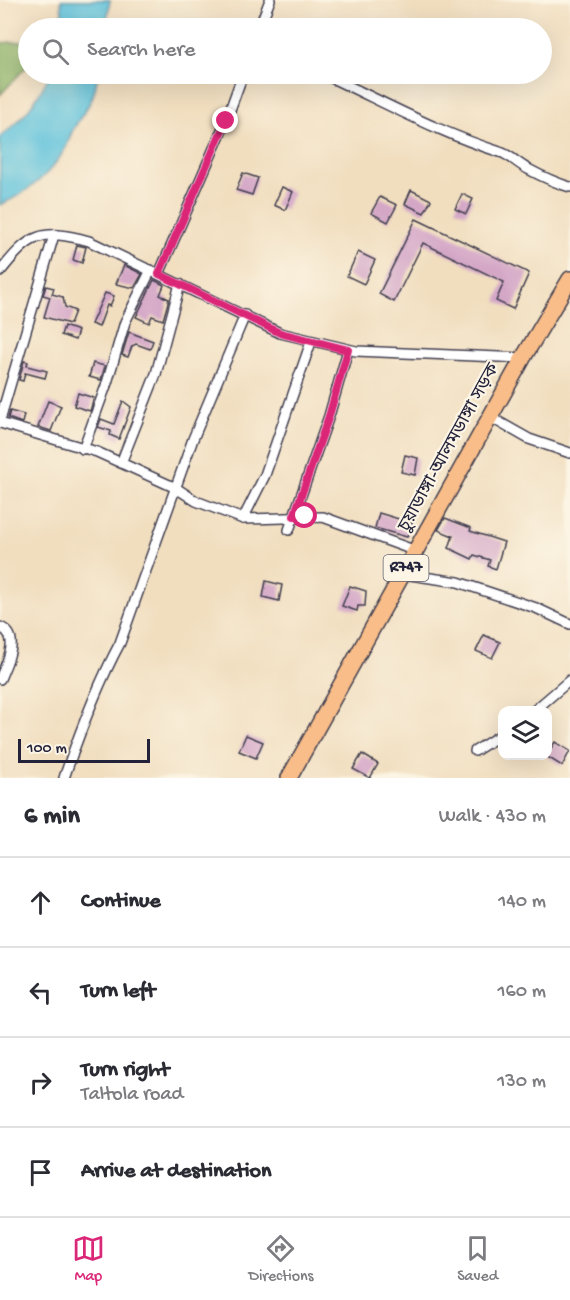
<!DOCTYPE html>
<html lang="en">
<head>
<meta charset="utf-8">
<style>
  :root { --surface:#fff; --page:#f2f2f3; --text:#2b2b33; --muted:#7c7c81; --line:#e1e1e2; --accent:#db2777 }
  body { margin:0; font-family:"Gochi Hand","Noto Sans Bengali",sans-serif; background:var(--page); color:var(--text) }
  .controls { position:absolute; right:18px; bottom:18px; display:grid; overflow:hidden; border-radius:12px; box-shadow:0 6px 24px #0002 }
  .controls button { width:54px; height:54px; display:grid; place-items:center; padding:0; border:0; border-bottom:2px solid var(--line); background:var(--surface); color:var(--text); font:30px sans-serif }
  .scale { position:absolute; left:18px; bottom:15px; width:132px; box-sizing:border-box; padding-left:6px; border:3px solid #22223b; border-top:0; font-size:16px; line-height:21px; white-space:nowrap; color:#22223b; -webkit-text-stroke:4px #fcf5e5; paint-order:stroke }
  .stop { position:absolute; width:18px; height:18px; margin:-14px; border:4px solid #db2777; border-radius:50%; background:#fff }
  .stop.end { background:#db2777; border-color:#fff; box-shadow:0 2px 6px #0008 }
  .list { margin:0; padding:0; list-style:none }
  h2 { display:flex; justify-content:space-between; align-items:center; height:78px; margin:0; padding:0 24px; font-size:26px }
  h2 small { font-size:20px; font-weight:400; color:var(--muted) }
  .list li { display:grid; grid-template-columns:39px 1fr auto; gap:18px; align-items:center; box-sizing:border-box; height:90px; padding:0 24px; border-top:2px solid var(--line) }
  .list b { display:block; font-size:22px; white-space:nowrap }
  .list p { margin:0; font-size:20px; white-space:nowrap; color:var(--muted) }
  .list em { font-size:20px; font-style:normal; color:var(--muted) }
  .icon { flex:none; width:33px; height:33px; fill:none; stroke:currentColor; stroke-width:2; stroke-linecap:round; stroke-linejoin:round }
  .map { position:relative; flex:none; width:570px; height:778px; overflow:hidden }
  .search { position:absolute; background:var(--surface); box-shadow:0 6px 24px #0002; left:18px; right:18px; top:18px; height:66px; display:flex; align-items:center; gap:15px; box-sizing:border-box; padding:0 21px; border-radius:33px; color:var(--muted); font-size:22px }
  .sheet { height:438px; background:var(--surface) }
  nav { display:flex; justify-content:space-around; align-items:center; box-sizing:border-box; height:84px; border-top:2px solid var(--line); background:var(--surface); font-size:16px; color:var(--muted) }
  nav a { display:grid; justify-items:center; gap:3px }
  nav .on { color:var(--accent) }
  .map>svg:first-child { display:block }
  .forest { fill:#90b469; stroke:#596b52; stroke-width:1.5 }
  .water { fill:#5ec2db; stroke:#40728b; stroke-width:1.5 }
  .building { fill:#d4a7c7 }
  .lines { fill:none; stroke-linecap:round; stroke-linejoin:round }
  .minor-casing { stroke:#413e4f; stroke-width:12 }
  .primary-casing { stroke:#413e4f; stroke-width:18 }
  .minor { stroke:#fff; stroke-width:9 }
  .primary { stroke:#f8bd89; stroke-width:15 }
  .route { stroke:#db2777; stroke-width:8 }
  .labels { text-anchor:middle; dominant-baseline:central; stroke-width:4.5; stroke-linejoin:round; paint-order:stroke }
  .shield { fill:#fcf5e5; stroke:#63616e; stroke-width:1.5 }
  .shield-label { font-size:16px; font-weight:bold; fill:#22223b }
  .street-label { font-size:18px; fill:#22223b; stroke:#fcf5e5 }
</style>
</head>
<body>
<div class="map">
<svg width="570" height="778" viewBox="0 0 570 778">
  <rect width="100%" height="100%" fill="#fcf5e5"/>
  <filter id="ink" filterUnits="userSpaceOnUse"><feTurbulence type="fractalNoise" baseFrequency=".0167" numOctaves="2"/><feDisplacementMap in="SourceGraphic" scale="12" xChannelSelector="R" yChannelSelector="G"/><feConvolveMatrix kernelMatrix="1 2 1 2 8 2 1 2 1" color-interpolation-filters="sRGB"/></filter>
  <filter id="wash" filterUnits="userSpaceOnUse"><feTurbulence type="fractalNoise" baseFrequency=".008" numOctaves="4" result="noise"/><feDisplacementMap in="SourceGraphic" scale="24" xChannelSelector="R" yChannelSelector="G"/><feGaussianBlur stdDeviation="1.35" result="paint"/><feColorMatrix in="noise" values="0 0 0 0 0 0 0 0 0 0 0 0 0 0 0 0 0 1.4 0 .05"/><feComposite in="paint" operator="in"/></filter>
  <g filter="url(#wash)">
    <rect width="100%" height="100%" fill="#f1debf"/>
    <!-- forest -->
    <path class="forest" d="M28 41 27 66 0 95V43Z"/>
    <!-- water -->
    <g class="water">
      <path d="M61 0H110L106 28H63Z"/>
      <path d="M50 74H98C93 104 89 103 74 128 70 134 69 142 65 149 50 175 27 193 0 205V137C23 120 37 100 50 74Z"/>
    </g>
    <g id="blocks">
      <!-- building -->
      <g class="building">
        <path d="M243 173 258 178 252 195 236 190Z"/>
        <path d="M282 187 293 192 285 210 274 205Z"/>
        <path d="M411 190 431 200 424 213 405 204Z"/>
        <path d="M462 194 473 199 466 214 455 209Z"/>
        <path d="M380 197 397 205 388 222 371 213Z"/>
        <path d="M416 219 529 273 513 309 496 301 504 282 423 243 394 302 379 294Z"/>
        <path d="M77 245 86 247 82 263 73 260Z"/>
        <path d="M358 252 375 260 364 284 347 276Z"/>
        <path d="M124 265 142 274 134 288 116 284Z"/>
        <path d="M154 280 164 285 160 295 169 299 163 320 152 316 149 323 136 317Z"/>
        <path d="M46 286 54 288 52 294 63 297 65 307 75 311 70 324 44 317 50 297 43 295Z"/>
        <path d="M105 293 114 296 110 306 107 305 99 327 91 324Z"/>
        <path d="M64 326 78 331 75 340 61 335Z"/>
        <path d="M129 332 153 341 150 349 136 344 132 346 128 357 122 355Z"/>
        <path d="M24 361 28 362 27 366 47 371 45 378 25 373 23 381 19 380Z"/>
        <path d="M93 363 105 366 101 380 89 377Z"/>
        <path d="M78 393 94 398 90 411 74 406Z"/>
        <path d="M48 401 61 406 51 431 38 427Z"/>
        <path d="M123 401 131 407 119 439 110 435 111 431 98 427 101 419 114 424Z"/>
        <path d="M10 411 24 415 22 423 8 418Z"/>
        <path d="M405 455 418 458 415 475 401 472Z"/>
        <path d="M379 513 412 523 407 537 375 528Z"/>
        <path d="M445 518 471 528 470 531 504 542 496 569 488 566 490 560 474 555 472 559 449 548 453 536 438 530Z"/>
        <path d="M266 581 282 585 279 601 263 597Z"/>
        <path d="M350 586 366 591 365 606H358L357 611 342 606Z"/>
        <path d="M484 635 500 642 492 658 476 651Z"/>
        <path d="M246 735 263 742 256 758 239 751Z"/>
        <path d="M555 742 570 751 562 766 546 756Z"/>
        <path d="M362 754 378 764 370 778 353 769Z"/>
      </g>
    </g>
  </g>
  <g filter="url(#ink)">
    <use href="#blocks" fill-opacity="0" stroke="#413e4f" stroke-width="1.5"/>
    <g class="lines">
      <!-- minor casing -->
      <g class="minor-casing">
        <g id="minor">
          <path d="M259 28 270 0"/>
          <path d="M323 74C382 101 439 133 500 152 510 155 518 164 528 169 541 176 556 183 570 187"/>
          <path d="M0 272C30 234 41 228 89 241L280 333 356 351 523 358"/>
          <path d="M159 274 226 121 243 74"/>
          <path d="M490 417 529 439 570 453"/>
          <path d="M0 420 54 235"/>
          <path d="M0 423 97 452 176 488 196 501 243 519 323 517 416 551"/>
          <path d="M83 449 107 383 125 322 151 270"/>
          <path d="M121 463 156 374 180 284"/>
          <path d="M243 519 265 475 311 342"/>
          <path d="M289 530 329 416 348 350"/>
          <path d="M403 574 458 582 536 608 570 624"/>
          <path d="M0 627C22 636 6 663 0 679"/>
          <path d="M535 710 570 680"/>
          <path d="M475 751 502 734"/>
          <path d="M64 778C80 731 97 686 120 643L193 439 245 315"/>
        </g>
      </g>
      <!-- primary casing -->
      <g class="primary-casing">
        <path id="primary" d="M289 778 523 358 570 279"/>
      </g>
      <!-- minor -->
      <use href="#minor" class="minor"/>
      <!-- primary -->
      <use href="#primary" class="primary"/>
    </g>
  </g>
  <g class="lines" filter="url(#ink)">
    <!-- route -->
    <path class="route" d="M226 121 159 274 280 333 348 350 329 416 294 516H305"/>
  </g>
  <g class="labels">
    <!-- shield labels -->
    <rect class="shield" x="383.5" y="555" width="45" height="26" rx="4.5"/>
    <g class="shield-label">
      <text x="406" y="568">R747</text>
    </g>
    <!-- street labels -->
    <g class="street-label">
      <text transform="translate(450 448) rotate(-61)">চুয়াডাঙ্গা-আলমডাঙ্গা সড়ক</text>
    </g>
  </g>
</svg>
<div class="controls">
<button><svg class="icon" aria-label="layers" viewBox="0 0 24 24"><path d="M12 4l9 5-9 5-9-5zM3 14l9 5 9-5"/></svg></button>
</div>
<div class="scale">100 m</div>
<div class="stop" style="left:305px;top:516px"></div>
<div class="stop end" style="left:226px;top:121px"></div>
<div class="search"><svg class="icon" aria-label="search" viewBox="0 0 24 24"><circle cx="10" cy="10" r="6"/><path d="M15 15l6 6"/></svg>Search here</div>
</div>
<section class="sheet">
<h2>6 min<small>Walk · 430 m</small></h2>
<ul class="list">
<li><svg class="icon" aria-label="ahead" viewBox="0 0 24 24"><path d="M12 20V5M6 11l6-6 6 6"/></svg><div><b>Continue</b></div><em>140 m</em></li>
<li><svg class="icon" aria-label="left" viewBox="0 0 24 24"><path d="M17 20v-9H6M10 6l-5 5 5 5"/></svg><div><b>Turn left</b></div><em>160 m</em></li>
<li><svg class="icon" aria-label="right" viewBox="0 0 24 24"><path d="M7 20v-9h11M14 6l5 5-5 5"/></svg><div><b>Turn right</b><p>Taltola road</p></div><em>130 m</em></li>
<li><svg class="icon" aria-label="arrive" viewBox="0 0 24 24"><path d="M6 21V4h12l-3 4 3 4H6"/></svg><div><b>Arrive at destination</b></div></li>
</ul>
</section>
<nav>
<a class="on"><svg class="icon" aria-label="map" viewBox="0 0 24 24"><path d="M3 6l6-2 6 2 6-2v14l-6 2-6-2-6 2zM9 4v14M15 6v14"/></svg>Map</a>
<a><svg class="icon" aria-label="directions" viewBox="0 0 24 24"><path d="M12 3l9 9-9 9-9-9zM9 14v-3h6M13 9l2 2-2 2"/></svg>Directions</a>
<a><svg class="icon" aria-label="saved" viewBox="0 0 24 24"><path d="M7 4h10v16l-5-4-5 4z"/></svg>Saved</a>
</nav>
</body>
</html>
